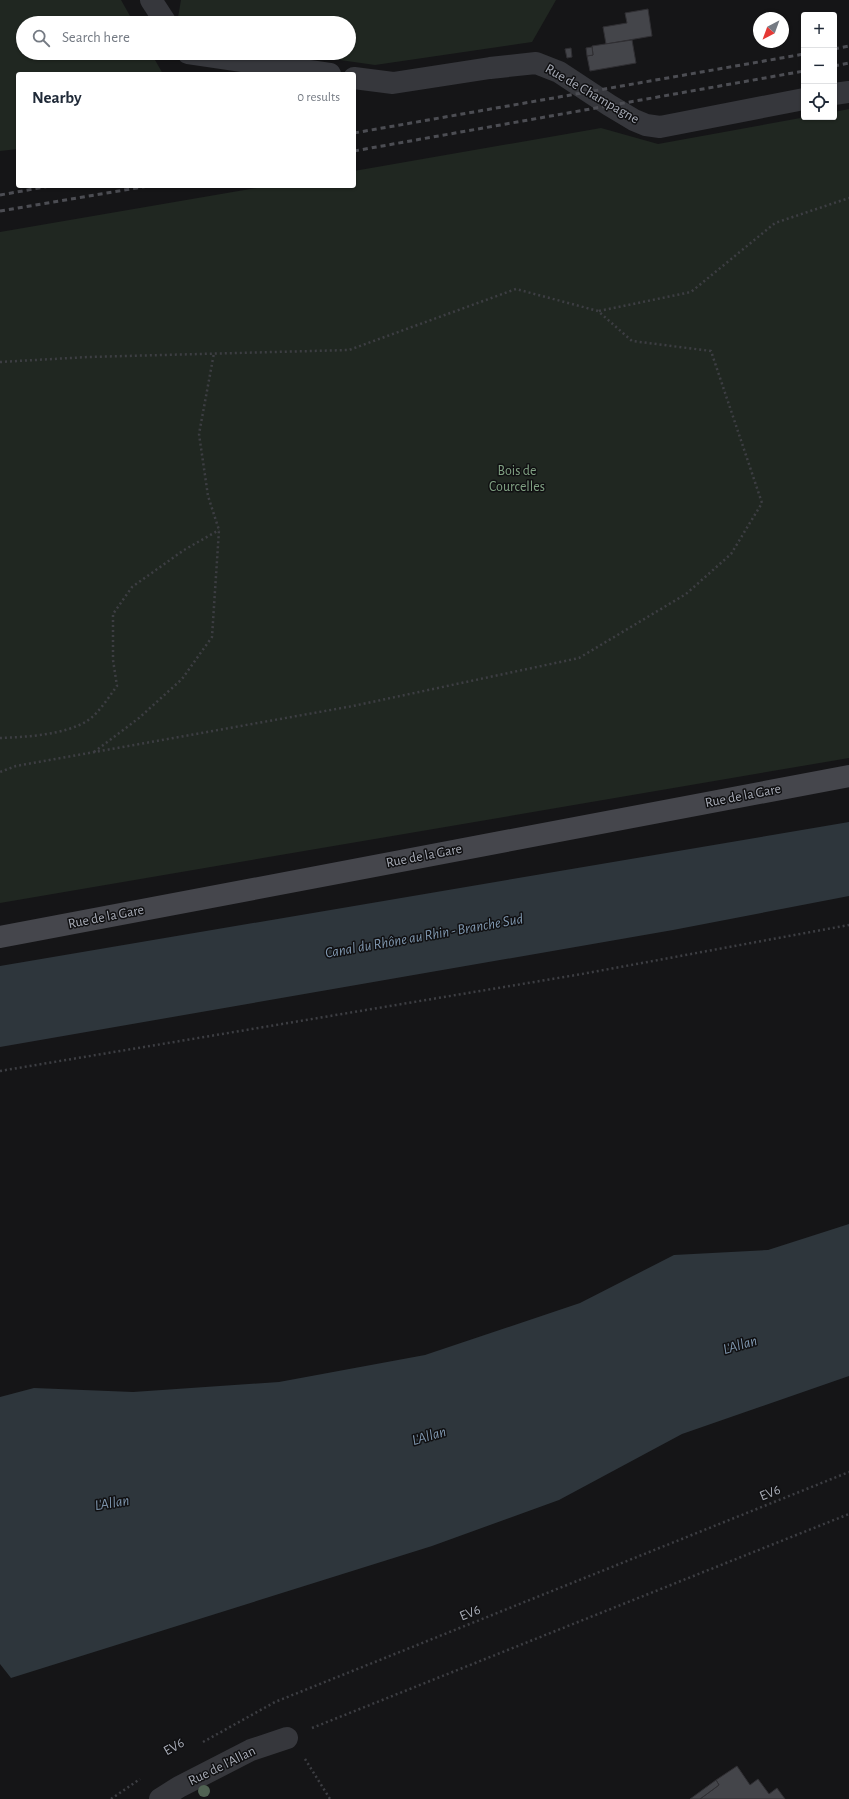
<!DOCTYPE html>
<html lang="en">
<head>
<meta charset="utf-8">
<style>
  :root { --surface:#fff; --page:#f2f2f3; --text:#1f2937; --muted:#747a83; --line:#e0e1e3 }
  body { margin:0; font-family:"Alegreya Sans",sans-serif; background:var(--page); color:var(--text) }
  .controls { position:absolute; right:12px; top:12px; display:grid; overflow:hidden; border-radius:4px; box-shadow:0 1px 3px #0004 }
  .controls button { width:36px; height:36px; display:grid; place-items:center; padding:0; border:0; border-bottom:1px solid var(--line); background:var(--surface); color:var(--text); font:20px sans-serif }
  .compass { position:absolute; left:753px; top:12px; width:36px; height:36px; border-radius:50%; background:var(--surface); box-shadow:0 1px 3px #0004; rotate:221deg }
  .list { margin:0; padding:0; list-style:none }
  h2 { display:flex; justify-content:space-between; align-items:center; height:52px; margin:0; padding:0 16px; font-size:17px }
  h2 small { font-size:13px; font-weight:400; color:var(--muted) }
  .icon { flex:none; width:22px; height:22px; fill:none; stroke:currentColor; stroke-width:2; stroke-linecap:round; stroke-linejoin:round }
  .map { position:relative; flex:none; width:849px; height:1799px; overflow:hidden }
  .search { position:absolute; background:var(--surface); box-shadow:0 1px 3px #0004; left:16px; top:16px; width:340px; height:44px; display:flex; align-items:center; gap:10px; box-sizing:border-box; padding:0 14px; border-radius:22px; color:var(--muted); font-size:15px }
  .panel { position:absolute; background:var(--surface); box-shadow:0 1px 3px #0004; left:16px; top:72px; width:340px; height:116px; border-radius:4px }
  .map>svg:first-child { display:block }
  .green { fill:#202721 }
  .water { fill:#2e363c }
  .building { fill:#44454a; stroke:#302f33 }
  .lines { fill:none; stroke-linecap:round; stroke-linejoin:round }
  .path { stroke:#3d3e43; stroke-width:2.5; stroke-dasharray:2 3; stroke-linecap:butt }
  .minor { stroke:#36373c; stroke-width:22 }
  .secondary { stroke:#45464c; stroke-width:22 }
  .rail { stroke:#4c4d53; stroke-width:3; stroke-dasharray:5 4; stroke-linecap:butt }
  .tree { fill:#506252 }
  .labels { text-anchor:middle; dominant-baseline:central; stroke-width:3; stroke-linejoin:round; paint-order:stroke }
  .street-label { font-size:14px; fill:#a8acb7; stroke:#101012 }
  .park-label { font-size:14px; fill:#80a183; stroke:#101012 }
  .water-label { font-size:15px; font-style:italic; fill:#8098b0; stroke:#101012 }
</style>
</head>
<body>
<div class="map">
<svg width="849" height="1799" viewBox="0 0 849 1799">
  <rect width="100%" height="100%" fill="#151517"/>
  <!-- green -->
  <g class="green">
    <path d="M0 0H121L134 23H23V53H151L163 74H18V149L0 151Z"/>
    <path d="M181 0H556L532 42 375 65 291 53H349V23H177Z"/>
    <path d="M849 109V758L0 903V232L268 186H354V171L601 128 658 144 806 117H834V112Z"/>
  </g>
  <!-- water -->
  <g class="water">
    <path d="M849 822V896L673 930 0 1047V966Z"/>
    <path d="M849 1224V1376L682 1434 559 1500 432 1546 11 1678 0 1664V1397L34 1388 133 1392 279 1382 425 1355 580 1303 674 1255 768 1250Z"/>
  </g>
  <!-- building -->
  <g class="building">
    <path d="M648 9 652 36 606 44 603 27 627 23 625 13Z"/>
    <path d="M632 40 636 63 590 71 587 56 593 55 592 46Z"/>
    <path d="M592 47 593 55 587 56 586 48Z"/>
    <path d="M571 48 572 57 567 58 565 49Z"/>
    <path d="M737 1766 750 1785 758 1779 769 1794 777 1788 785 1799H700L719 1785 716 1780Z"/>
    <path d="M716 1780 719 1785 700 1799H690Z"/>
  </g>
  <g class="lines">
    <!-- path -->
    <g class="path">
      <path d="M599 311 691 292 775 223 849 198"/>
      <path d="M0 362 88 357 349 350 516 289 598 311 632 341 711 351 762 503 731 554 686 594 579 658 353 706 16 766 0 772"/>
      <path d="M0 738C26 737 64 735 87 721 99 713 108 698 117 686L113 660V614L132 587 184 550 219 530"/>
      <path d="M94 752 139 718 182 679 212 637 219 530 208 496 199 434 214 353"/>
      <path d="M0 1071 582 974 849 925"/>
      <path d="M312 1728 849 1514"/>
      <path d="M203 1742 275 1702 849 1472"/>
      <path d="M305 1759 330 1799"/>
      <path d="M111 1799 140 1779"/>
    </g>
    <!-- minor -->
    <g class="minor">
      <path d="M151 0 166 23"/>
      <path d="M188 53 330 74"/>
      <path d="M354 78 393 83 490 68 536 63 559 72 609 105 634 120 646 125 660 127 804 99"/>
      <path d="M834 94 849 92"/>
      <path d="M160 1799 179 1787 251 1750 287 1738"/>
    </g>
    <!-- secondary -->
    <path class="secondary" d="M0 937 849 776"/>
    <!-- rail -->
    <g class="rail">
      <path d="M834 49 849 46"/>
      <path d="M834 66 849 63"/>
      <path d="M354 133 804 54"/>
      <path d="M354 151 804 71"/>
      <path d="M0 195 50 186"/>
      <path d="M0 211 148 186"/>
    </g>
  </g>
  <!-- trees -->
  <circle class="tree" cx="204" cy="1791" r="6"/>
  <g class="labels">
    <!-- street labels -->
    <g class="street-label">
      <text transform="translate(592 94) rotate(30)">Rue de Champagne</text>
      <text transform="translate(743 796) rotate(-11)">Rue de la Gare</text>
      <text transform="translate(424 856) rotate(-11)">Rue de la Gare</text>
      <text transform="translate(106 917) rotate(-11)">Rue de la Gare</text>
      <text transform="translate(770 1493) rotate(-22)">EV6</text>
      <text transform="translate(470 1613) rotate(-22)">EV6</text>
      <text transform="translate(174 1747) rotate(-30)">EV6</text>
      <text transform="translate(222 1766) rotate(-26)">Rue de l'Allan</text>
    </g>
    <!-- park labels -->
    <g class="park-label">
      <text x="517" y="471">Bois de<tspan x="517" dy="16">Courcelles</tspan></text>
    </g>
    <!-- water labels -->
    <g class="water-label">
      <text transform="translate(424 936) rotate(-10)">Canal du Rhône au Rhin - Branche Sud</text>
      <text transform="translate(740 1345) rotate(-16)">L'Allan</text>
      <text transform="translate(429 1436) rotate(-16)">L'Allan</text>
      <text transform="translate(112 1503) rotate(-9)">L'Allan</text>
    </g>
  </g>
</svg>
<div class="controls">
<button>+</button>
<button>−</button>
<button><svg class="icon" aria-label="locate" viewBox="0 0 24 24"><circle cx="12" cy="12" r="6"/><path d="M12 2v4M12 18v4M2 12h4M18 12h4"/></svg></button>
</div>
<svg class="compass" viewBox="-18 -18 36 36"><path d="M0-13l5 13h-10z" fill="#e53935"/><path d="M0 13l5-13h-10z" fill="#747a83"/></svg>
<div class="search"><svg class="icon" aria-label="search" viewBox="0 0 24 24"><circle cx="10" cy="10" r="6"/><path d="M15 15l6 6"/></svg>Search here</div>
<section class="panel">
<h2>Nearby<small>0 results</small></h2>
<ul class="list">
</ul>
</section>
</div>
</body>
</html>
